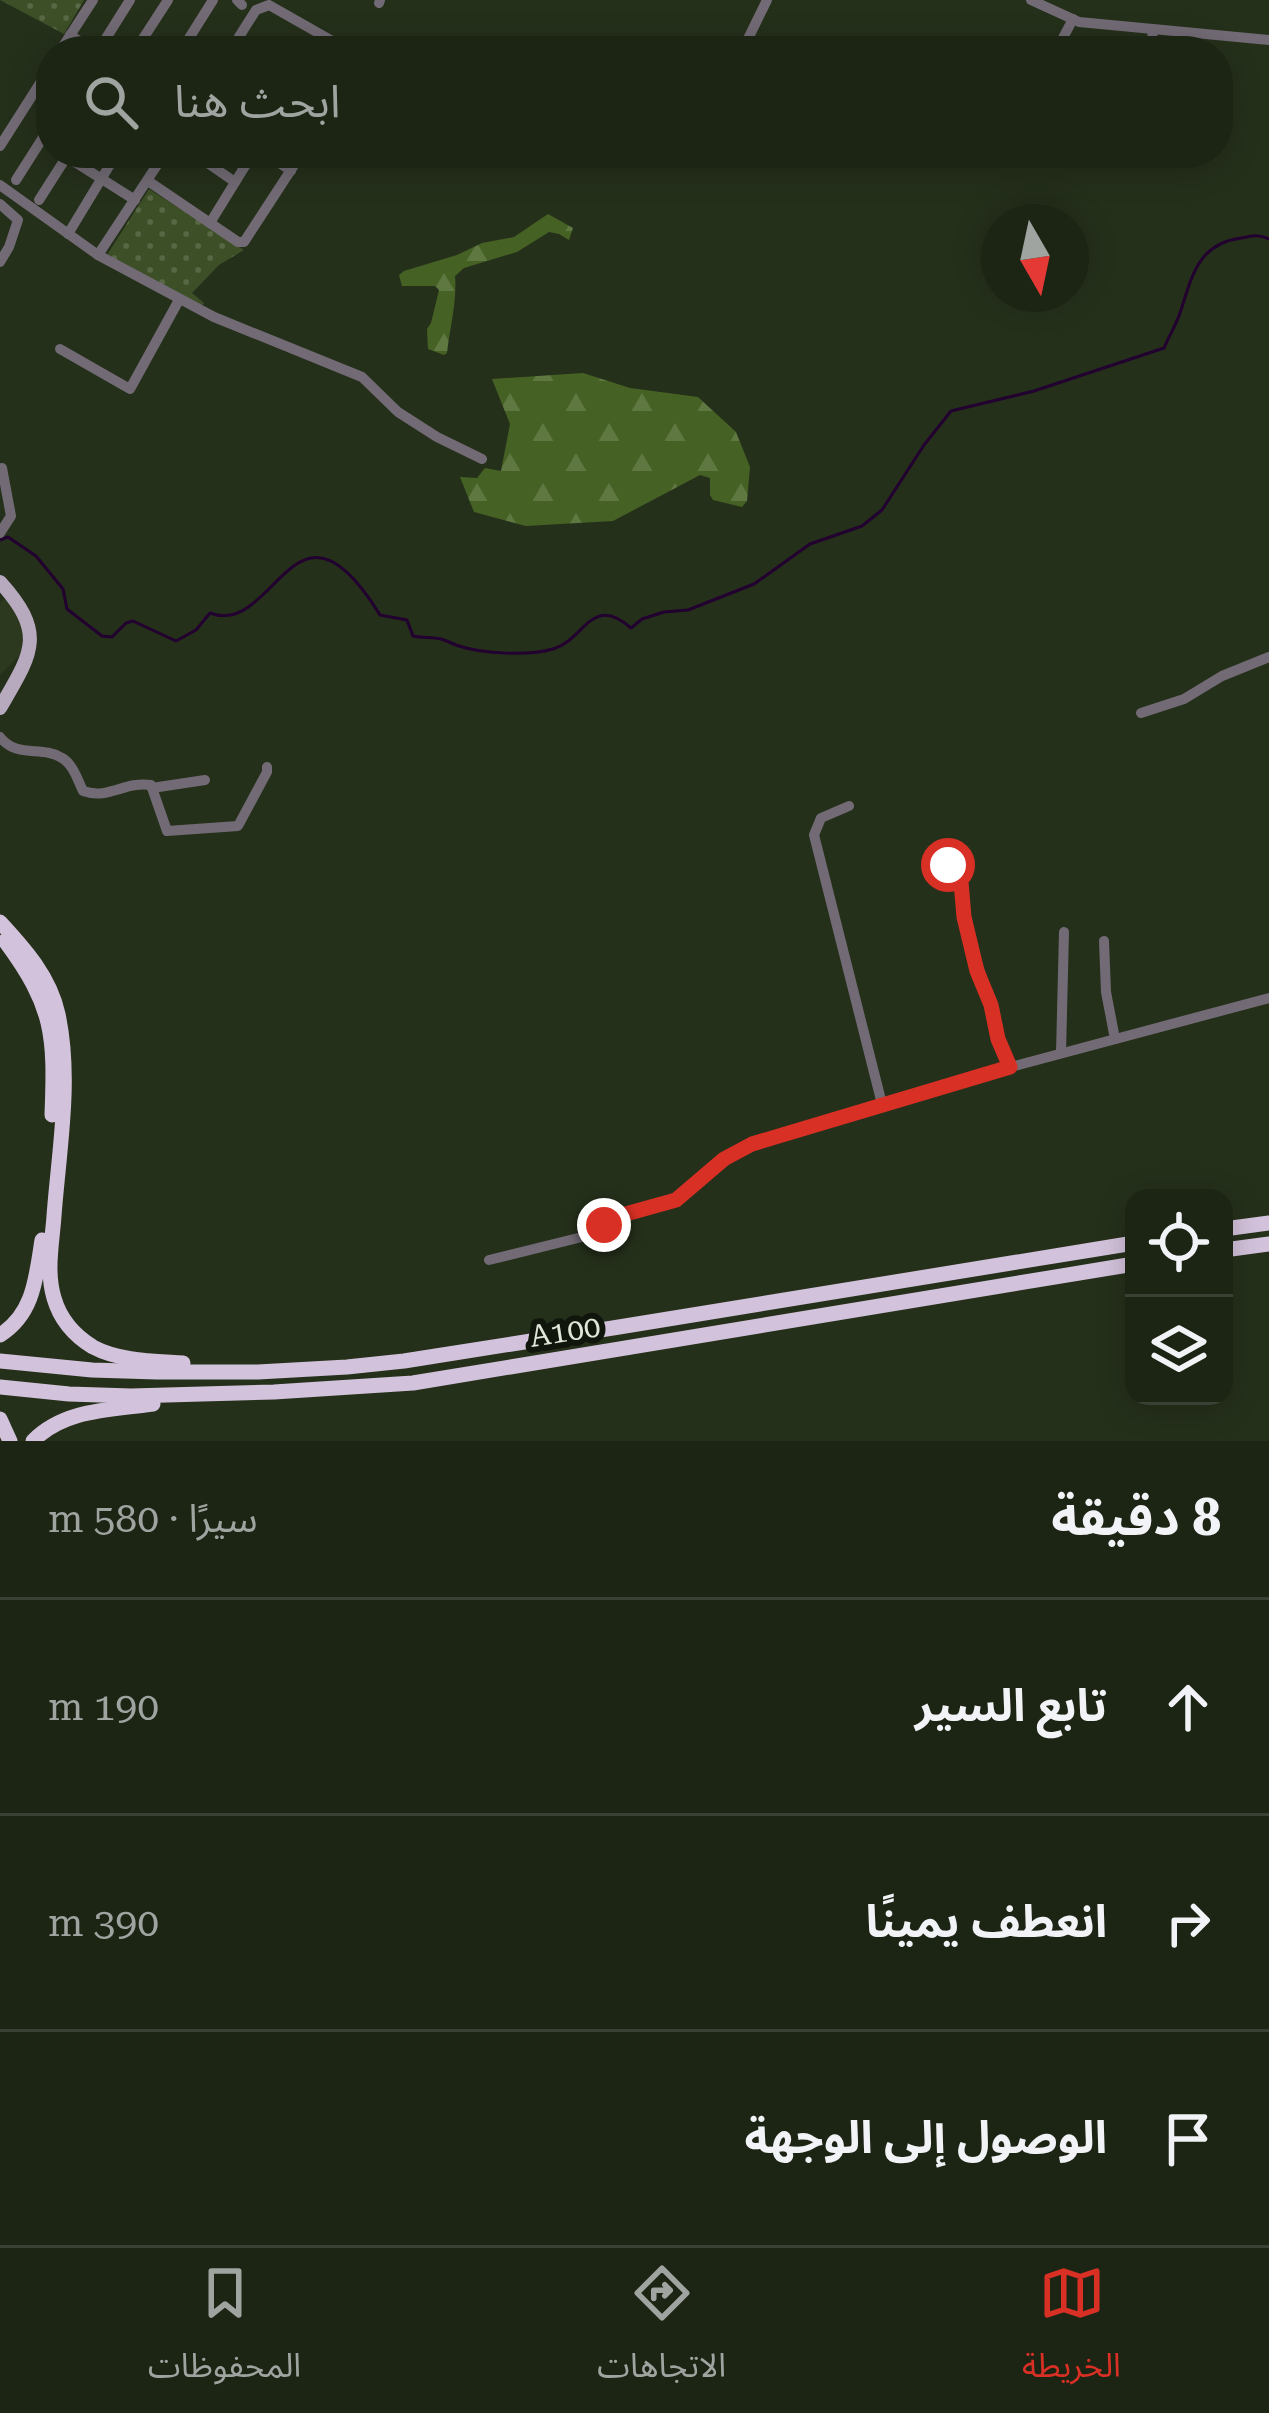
<!DOCTYPE html>
<html lang="ar">
<head>
<meta charset="utf-8">
<style>
  :root { --surface:#1c2414; --page:#252c1d; --text:#f1f3f6; --muted:#a0a4a0; --line:#3a4134; --accent:#d93025 }
  body { margin:0; font-family:"Roboto Serif","Noto Sans Arabic",serif; background:var(--page); color:var(--text); direction:rtl }
  .controls { position:absolute; right:36px; bottom:36px; display:grid; overflow:hidden; border-radius:24px; box-shadow:0 6px 30px #0003 }
  .controls button { width:108px; height:108px; display:grid; place-items:center; padding:0; border:0; border-bottom:3px solid var(--line); background:var(--surface); color:var(--text); font:60px sans-serif }
  .compass { position:absolute; left:981px; top:204px; width:108px; height:108px; border-radius:50%; background:var(--surface); box-shadow:0 6px 30px #0003; rotate:171deg }
  .stop { position:absolute; width:36px; height:36px; margin:-27px; border:9px solid #d93025; border-radius:50%; background:#fff }
  .stop.end { background:#d93025; border-color:#fff; box-shadow:0 3px 12px #0008 }
  .list { margin:0; padding:0; list-style:none }
  h2 { display:flex; justify-content:space-between; align-items:center; height:156px; margin:0; padding:0 48px; font-size:51px }
  h2 small { font-size:39px; font-weight:400; color:var(--muted) }
  .list li { display:grid; grid-template-columns:78px 1fr auto; gap:36px; align-items:center; box-sizing:border-box; height:216px; padding:0 48px; border-top:3px solid var(--line) }
  .list b { display:block; font-size:45px; white-space:nowrap }
  .list em { font-size:39px; font-style:normal; color:var(--muted) }
  .icon { flex:none; width:66px; height:66px; fill:none; stroke:currentColor; stroke-width:2; stroke-linecap:round; stroke-linejoin:round }
  .map { position:relative; flex:none; width:1269px; height:1441px; overflow:hidden; direction:ltr }
  .search { position:absolute; background:var(--surface); box-shadow:0 6px 30px #0003; left:36px; right:36px; top:36px; height:132px; display:flex; align-items:center; gap:30px; box-sizing:border-box; padding:0 42px; border-radius:48px; color:var(--muted); font-size:45px }
  .sheet { height:804px; background:var(--surface) }
  nav { display:flex; justify-content:space-around; align-items:center; box-sizing:border-box; height:168px; border-top:3px solid var(--line); background:var(--surface); font-size:33px; color:var(--muted) }
  nav a { display:grid; justify-items:center; gap:6px }
  nav .on { color:var(--accent) }
  .map>svg:first-child { display:block }
  .built { fill:#2c391e }
  .grass { fill:url(#grass-dots) }
  .forest { fill:url(#forest-firs) }
  .lines { fill:none; stroke-linecap:round; stroke-linejoin:round }
  .stream { stroke:#22002f; stroke-width:3 }
  .minor { stroke:#726b75; stroke-width:10 }
  .major { stroke:#b7a9be; stroke-width:14 }
  .highway { stroke:#d3c2db; stroke-width:15 }
  .route { stroke:#d93025; stroke-width:15 }
  .labels { text-anchor:middle; dominant-baseline:central; stroke-width:12; stroke-linejoin:round; paint-order:stroke }
  .street-label { font-size:30px; fill:#dfe7d9; stroke:#11160d }
</style>
</head>
<body>
<div class="map">
<svg width="1269" height="1441" viewBox="0 0 1269 1441">
  <defs>
    <pattern id="grass-dots" width="8" height="8" patternUnits="userSpaceOnUse" patternTransform="scale(3)"><rect width="8" height="8" fill="#3c4f26"/><path d="M2 2h.1M6 6h.1" fill="none" stroke="#586845" stroke-width="1.8" stroke-linecap="round"/></pattern>
    <pattern id="forest-firs" width="22" height="20" patternUnits="userSpaceOnUse" patternTransform="scale(3)"><rect width="22" height="20" fill="#456123"/><path d="M5 1l3.5 6h-7zM16 11l3.5 6h-7z" fill="#5f7842"/></pattern>
  </defs>
  <rect width="100%" height="100%" fill="#25301b"/>
  <!-- built -->
  <path class="built" d="M6 598 18 614 25 636 22 642 24 651 0 675V603Z"/>
  <!-- grass -->
  <g class="grass">
    <path d="M0 0H84L64 34Z"/>
    <path d="M149 189 244 250 219 265 192 293 204 303 200 308 107 255Z"/>
  </g>
  <!-- forest -->
  <g class="forest">
    <path d="M548 214 573 228 569 240 559 234 549 232 517 252 464 268 455 276C457 303 450 326 447 353L444 355 428 349 427 329 431 323 439 290 435 286H402L399 275 404 271 457 255 482 243 514 237Z"/>
    <path d="M583 373 630 388 698 397 736 432 750 467 747 501 742 507 713 500 710 495V478L700 475 613 521 526 526 474 512 460 477 477 478 485 468 501 471 510 424 492 379Z"/>
  </g>
  <g class="lines">
    <!-- stream -->
    <path class="stream" d="M0 540 8 537 36 556 63 589 67 609 102 636 112 637 126 623 133 621 176 641 196 630 210 613C276 638 294 475 380 615L407 620 413 636C422 638 432 637 441 639 447 641 453 644 459 646 483 654 529 656 553 649 585 640 591 593 631 628L642 619 664 612 688 610 754 584 810 544 862 526 882 510 924 445 951 411 1034 391 1164 348C1169 336 1176 325 1180 313 1192 277 1197 244 1241 238 1253 236 1258 234 1269 239"/>
    <!-- minor -->
    <g class="minor">
      <path d="M237 0 242 5"/>
      <path d="M1031 0 1079 22 1269 40"/>
      <path d="M379 3 380 0"/>
      <path d="M70 35 94 51"/>
      <path d="M60 51 93 0"/>
      <path d="M98 51 130 0"/>
      <path d="M135 51 168 0"/>
      <path d="M181 51 213 0"/>
      <path d="M230 51 256 10 269 5 350 51"/>
      <path d="M742 51 767 0"/>
      <path d="M1056 51 1073 19"/>
      <path d="M1151 51 1153 29"/>
      <path d="M0 146 51 66"/>
      <path d="M193 153 235 182"/>
      <path d="M265 153 291 171"/>
      <path d="M67 157 135 200"/>
      <path d="M16 180 51 125"/>
      <path d="M148 181 238 242H244L302 153"/>
      <path d="M0 185 98 255 214 317 362 377 398 412 437 437 482 459"/>
      <path d="M39 200 69 153"/>
      <path d="M0 204 18 220 9 247 0 262"/>
      <path d="M210 223 253 153"/>
      <path d="M68 234 117 153"/>
      <path d="M98 255 165 153"/>
      <path d="M60 349 130 389 179 300"/>
      <path d="M0 533 11 516 2 468"/>
      <path d="M1141 713 1184 699 1222 676 1269 657"/>
      <path d="M0 737C17 759 42 745 62 758 73 764 78 781 83 791 109 800 124 781 151 785L167 831 238 826 267 772V767"/>
      <path d="M152 788 205 780"/>
      <path d="M849 806 821 818 814 835 882 1104"/>
      <path d="M948 865 961 882 970 942 991 1005 998 1039 1010 1067"/>
      <path d="M1104 941 1106 992 1115 1039"/>
      <path d="M1061 1053 1064 932"/>
      <path d="M489 1260 582 1237 622 1215 676 1200 724 1158 751 1144 966 1079 1269 998"/>
    </g>
    <!-- major -->
    <path class="major" d="M0 582C47 634 32 653 0 708"/>
    <!-- highway -->
    <g class="highway">
      <path d="M0 922C25 949 50 977 58 1014 72 1080 59 1149 54 1216 52 1244 46 1271 54 1298 60 1319 75 1336 93 1347 119 1361 154 1361 183 1363"/>
      <path d="M5 941C54 1007 55 1035 52 1115"/>
      <path d="M1224 1229 1269 1223"/>
      <path d="M1224 1250 1269 1244"/>
      <path d="M0 1335C34 1314 36 1277 42 1240"/>
      <path d="M0 1361 92 1370 157 1372H258L347 1367 404 1361 619 1327 1134 1243"/>
      <path d="M0 1387 69 1394 131 1396 274 1392 413 1383 1134 1264"/>
      <path d="M0 1419 10 1441"/>
      <path d="M33 1441C64 1409 111 1410 153 1404"/>
    </g>
  </g>
  <g class="lines">
    <!-- route -->
    <path class="route" d="M604 1225 622 1215 676 1200 724 1159 752 1144 1010 1067 998 1039 991 1005 977 971 964 917 961 882 948 865"/>
  </g>
  <g class="labels">
    <!-- street labels -->
    <g class="street-label">
      <text transform="translate(565 1331) rotate(-9)">A100</text>
    </g>
  </g>
</svg>
<div class="controls">
<button><svg class="icon" aria-label="locate" viewBox="0 0 24 24"><circle cx="12" cy="12" r="6"/><path d="M12 2v4M12 18v4M2 12h4M18 12h4"/></svg></button>
<button><svg class="icon" aria-label="layers" viewBox="0 0 24 24"><path d="M12 4l9 5-9 5-9-5zM3 14l9 5 9-5"/></svg></button>
</div>
<svg class="compass" viewBox="-18 -18 36 36"><path d="M0-13l5 13h-10z" fill="#e53935"/><path d="M0 13l5-13h-10z" fill="#a0a4a0"/></svg>
<div class="stop" style="left:948px;top:865px"></div>
<div class="stop end" style="left:604px;top:1225px"></div>
<div class="search"><svg class="icon" aria-label="search" viewBox="0 0 24 24"><circle cx="10" cy="10" r="6"/><path d="M15 15l6 6"/></svg>ابحث هنا</div>
</div>
<section class="sheet">
<h2>8 دقيقة<small>سيرًا · 580 m</small></h2>
<ul class="list">
<li><svg class="icon" aria-label="ahead" viewBox="0 0 24 24"><path d="M12 20V5M6 11l6-6 6 6"/></svg><div><b>تابع السير</b></div><em>190 m</em></li>
<li><svg class="icon" aria-label="right" viewBox="0 0 24 24"><path d="M7 20v-9h11M14 6l5 5-5 5"/></svg><div><b>انعطف يمينًا</b></div><em>390 m</em></li>
<li><svg class="icon" aria-label="arrive" viewBox="0 0 24 24"><path d="M6 21V4h12l-3 4 3 4H6"/></svg><div><b>الوصول إلى الوجهة</b></div></li>
</ul>
</section>
<nav>
<a class="on"><svg class="icon" aria-label="map" viewBox="0 0 24 24"><path d="M3 6l6-2 6 2 6-2v14l-6 2-6-2-6 2zM9 4v14M15 6v14"/></svg>الخريطة</a>
<a><svg class="icon" aria-label="directions" viewBox="0 0 24 24"><path d="M12 3l9 9-9 9-9-9zM9 14v-3h6M13 9l2 2-2 2"/></svg>الاتجاهات</a>
<a><svg class="icon" aria-label="saved" viewBox="0 0 24 24"><path d="M7 4h10v16l-5-4-5 4z"/></svg>المحفوظات</a>
</nav>
</body>
</html>
